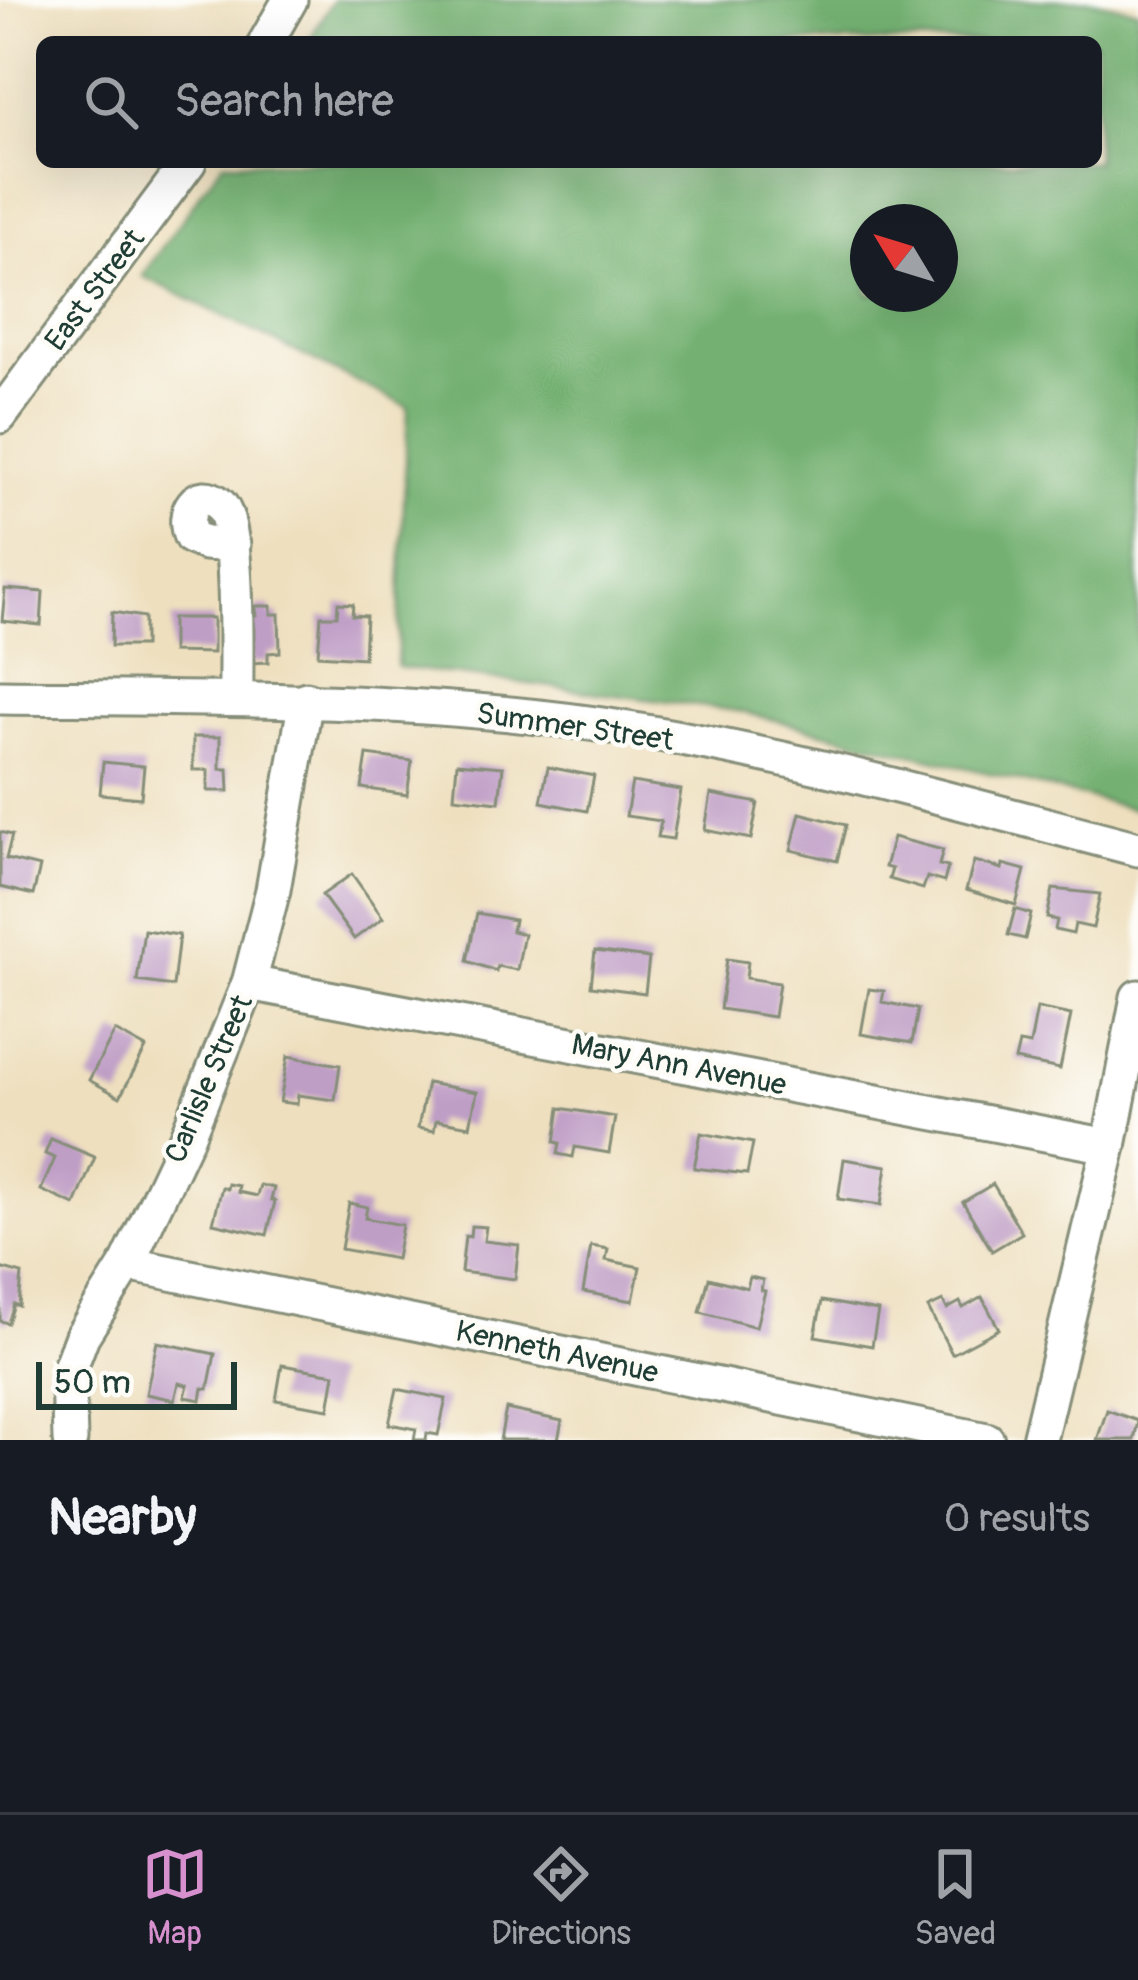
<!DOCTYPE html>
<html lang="en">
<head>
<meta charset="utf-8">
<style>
  :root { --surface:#171b24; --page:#242831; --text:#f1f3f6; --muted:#9ea1a6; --line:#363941; --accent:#d690ce }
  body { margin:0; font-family:Pangolin,sans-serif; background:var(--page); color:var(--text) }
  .compass { position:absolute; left:850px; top:204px; width:108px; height:108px; border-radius:50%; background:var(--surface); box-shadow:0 12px 48px #0002; rotate:308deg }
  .scale { position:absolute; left:36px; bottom:30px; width:201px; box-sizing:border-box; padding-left:12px; border:6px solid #1f3d34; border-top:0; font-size:33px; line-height:42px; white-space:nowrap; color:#1f3d34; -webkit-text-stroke:9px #fdfcf7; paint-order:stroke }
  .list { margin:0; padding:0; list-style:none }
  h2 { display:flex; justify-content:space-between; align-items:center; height:156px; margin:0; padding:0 48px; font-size:51px }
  h2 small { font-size:39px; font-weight:400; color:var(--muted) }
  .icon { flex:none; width:66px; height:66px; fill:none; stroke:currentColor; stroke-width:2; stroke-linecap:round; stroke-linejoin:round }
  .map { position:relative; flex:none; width:1138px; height:1440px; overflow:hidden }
  .search { position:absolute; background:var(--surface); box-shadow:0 12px 48px #0002; left:36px; right:36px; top:36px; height:132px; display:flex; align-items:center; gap:30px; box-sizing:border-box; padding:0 42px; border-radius:18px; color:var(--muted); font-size:45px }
  .sheet { height:372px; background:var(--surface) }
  nav { display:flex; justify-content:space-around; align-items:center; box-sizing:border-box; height:168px; border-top:3px solid var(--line); background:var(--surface); font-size:33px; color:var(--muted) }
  nav a { display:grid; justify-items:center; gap:6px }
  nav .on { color:var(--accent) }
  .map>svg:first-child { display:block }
  .forest { fill:#73b071; stroke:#497652; stroke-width:3; fill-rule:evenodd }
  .building { fill:#bf9ec6 }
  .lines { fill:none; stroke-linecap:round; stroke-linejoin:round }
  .minor-casing { stroke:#868e79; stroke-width:39 }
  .minor { stroke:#fff; stroke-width:33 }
  .labels { text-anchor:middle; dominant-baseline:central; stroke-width:9; stroke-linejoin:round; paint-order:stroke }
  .street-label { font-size:30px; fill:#1f3d34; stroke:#fdfcf7 }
</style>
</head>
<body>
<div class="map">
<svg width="1138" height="1440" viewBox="0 0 1138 1440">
  <rect width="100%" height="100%" fill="#fdfcf7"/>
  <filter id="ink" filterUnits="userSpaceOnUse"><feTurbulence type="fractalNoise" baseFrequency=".00833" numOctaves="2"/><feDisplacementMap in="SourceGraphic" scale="24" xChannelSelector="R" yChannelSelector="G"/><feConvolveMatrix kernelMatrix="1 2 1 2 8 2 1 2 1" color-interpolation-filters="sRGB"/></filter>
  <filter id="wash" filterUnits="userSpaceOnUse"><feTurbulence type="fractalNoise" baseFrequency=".004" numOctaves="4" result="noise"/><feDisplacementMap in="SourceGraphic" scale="48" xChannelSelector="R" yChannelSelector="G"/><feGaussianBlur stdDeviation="2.7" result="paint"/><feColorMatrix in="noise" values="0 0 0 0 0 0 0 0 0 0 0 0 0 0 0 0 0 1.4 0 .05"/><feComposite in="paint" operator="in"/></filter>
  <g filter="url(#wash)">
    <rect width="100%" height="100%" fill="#eedfbe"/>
    <!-- forest -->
    <path class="forest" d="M333 0H1091L1138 10V810L738 711 397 667 408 407 142 276 223 162H1096V42H308ZM868 222H940V294H868Z"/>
    <g id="blocks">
      <!-- building -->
      <g class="building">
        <path d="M5 589 43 592 41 625 2 621Z"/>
        <path d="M338 603 353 604 352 615 366 616 364 658 318 655 321 616H337Z"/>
        <path d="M256 606H271V614H279L280 652 268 653V662L250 663 248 615H256Z"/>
        <path d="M112 612 144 617V646H111Z"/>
        <path d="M172 618H213V653L172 652Z"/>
        <path d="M193 737H220V769H228L229 791H208V770H193Z"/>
        <path d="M367 755 412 761 407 795 362 788Z"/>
        <path d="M103 762 144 766 141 798 100 794Z"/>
        <path d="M457 763 503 767 499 802 454 797Z"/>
        <path d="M548 767 594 776 587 811 541 802Z"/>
        <path d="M632 782 681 790 673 839 658 837 661 821 626 816Z"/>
        <path d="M711 794 758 803 751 839 705 830Z"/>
        <path d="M800 813 846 825 837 861 791 850Z"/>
        <path d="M0 832 12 835 6 859 40 867 33 895 0 887Z"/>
        <path d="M893 837 943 850 939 865 948 867 944 882 927 877 923 889 889 879 892 869 885 867Z"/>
        <path d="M974 861 1002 869 1003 864 1025 870 1016 905 966 890Z"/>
        <path d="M352 874 383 918 354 939 322 895Z"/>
        <path d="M1053 889 1100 894 1093 928 1075 924 1073 934 1055 930 1057 920 1047 918Z"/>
        <path d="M1015 909 1031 914 1025 939 1008 935Z"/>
        <path d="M477 913 514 920 512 931 524 934 517 970 497 966 496 971 467 961Z"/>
        <path d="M144 930 179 935 173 986 137 981Z"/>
        <path d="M595 951 649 958 645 993 591 986Z"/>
        <path d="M727 959 748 962 746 978 779 983 774 1017 720 1009Z"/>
        <path d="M869 989 884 991 882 1002 918 1009 912 1043 861 1034Z"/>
        <path d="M1037 1008 1071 1015 1060 1069 1015 1060 1019 1043 1030 1045Z"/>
        <path d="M115 1031 146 1048 120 1097 89 1080Z"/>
        <path d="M288 1056 340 1065 335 1100 298 1095 297 1104 280 1102Z"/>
        <path d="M427 1083 477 1092 470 1126 436 1120 434 1131 418 1128Z"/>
        <path d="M560 1108 615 1117 609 1153 575 1147 573 1157 558 1154 560 1143 555 1142Z"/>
        <path d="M701 1133 753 1143 747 1174 694 1168Z"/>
        <path d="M51 1139 95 1157 75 1205 41 1190 55 1158 45 1154Z"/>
        <path d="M844 1159 887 1166 881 1205 838 1199Z"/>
        <path d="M228 1184 239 1186 238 1192 257 1196 260 1185 274 1188 271 1200 275 1201 267 1235 213 1223 222 1187 227 1189Z"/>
        <path d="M993 1184 1022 1233 992 1251 963 1202Z"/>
        <path d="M349 1203 367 1207 365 1218 402 1225 396 1259 341 1249Z"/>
        <path d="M471 1226 486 1227 484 1241 519 1245 515 1279 461 1272 465 1236 470 1237Z"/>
        <path d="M591 1246 608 1249 606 1260 640 1267 633 1301 583 1292Z"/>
        <path d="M0 1268 22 1274 19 1306 14 1304 8 1323 0 1321Z"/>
        <path d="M750 1277 763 1280 761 1290 765 1291 756 1327 700 1312 709 1278 747 1288Z"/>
        <path d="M982 1297 999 1329 952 1354 928 1308 943 1301 947 1309 960 1302 963 1308Z"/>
        <path d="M822 1301 878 1311 872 1346 815 1336Z"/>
        <path d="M157 1342 215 1354 208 1389 203 1388 201 1400 185 1397 188 1385 179 1383 175 1400 146 1394Z"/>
        <path d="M282 1365 335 1374 329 1409 276 1400Z"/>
        <path d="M397 1389 446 1399 438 1435 427 1433 426 1440H414L416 1429 389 1424Z"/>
        <path d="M506 1409 562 1421 558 1440H500Z"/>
        <path d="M1107 1410 1138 1421 1134 1440H1097Z"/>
      </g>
    </g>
  </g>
  <g filter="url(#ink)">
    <use href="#blocks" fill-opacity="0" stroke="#868e79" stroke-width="3"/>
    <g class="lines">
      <!-- minor casing -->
      <g class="minor-casing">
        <g id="minor">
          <path d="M266 42 290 0"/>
          <path d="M0 416 189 162"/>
          <path d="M233 545 205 543 191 537C180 512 198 486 219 504 241 522 235 664 236 697"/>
          <path d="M0 697C197 699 393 697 589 723 774 749 957 802 1138 849"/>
          <path d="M249 983 1109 1146"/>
          <path d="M127 1264 987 1440"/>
          <path d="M70 1440 68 1373 82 1336 127 1264 186 1139 249 983 273 890 306 699"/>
          <path d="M1039 1440 1109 1146 1138 997"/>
        </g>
      </g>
      <!-- minor -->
      <use href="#minor" class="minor"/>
    </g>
  </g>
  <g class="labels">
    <!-- street labels -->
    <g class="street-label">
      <text transform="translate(95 290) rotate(-53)">East Street</text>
      <text transform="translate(575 727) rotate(8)">Summer Street</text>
      <text transform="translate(679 1065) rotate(11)">Mary Ann Avenue</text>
      <text transform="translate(209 1079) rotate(-67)">Carlisle Street</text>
      <text transform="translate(557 1352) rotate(12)">Kenneth Avenue</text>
    </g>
  </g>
</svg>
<svg class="compass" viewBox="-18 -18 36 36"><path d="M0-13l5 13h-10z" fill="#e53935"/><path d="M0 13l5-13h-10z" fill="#9ea1a6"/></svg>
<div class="scale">50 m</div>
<div class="search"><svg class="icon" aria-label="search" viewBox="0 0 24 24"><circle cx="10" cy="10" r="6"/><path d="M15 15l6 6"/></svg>Search here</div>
</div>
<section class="sheet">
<h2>Nearby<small>0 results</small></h2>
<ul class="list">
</ul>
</section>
<nav>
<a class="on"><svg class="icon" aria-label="map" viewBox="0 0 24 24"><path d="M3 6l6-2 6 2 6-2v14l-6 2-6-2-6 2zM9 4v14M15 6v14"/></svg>Map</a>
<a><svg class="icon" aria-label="directions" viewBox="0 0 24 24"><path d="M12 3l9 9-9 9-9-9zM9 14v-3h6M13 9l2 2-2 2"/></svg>Directions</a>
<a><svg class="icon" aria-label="saved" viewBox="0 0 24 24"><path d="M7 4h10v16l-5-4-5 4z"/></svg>Saved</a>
</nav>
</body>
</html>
